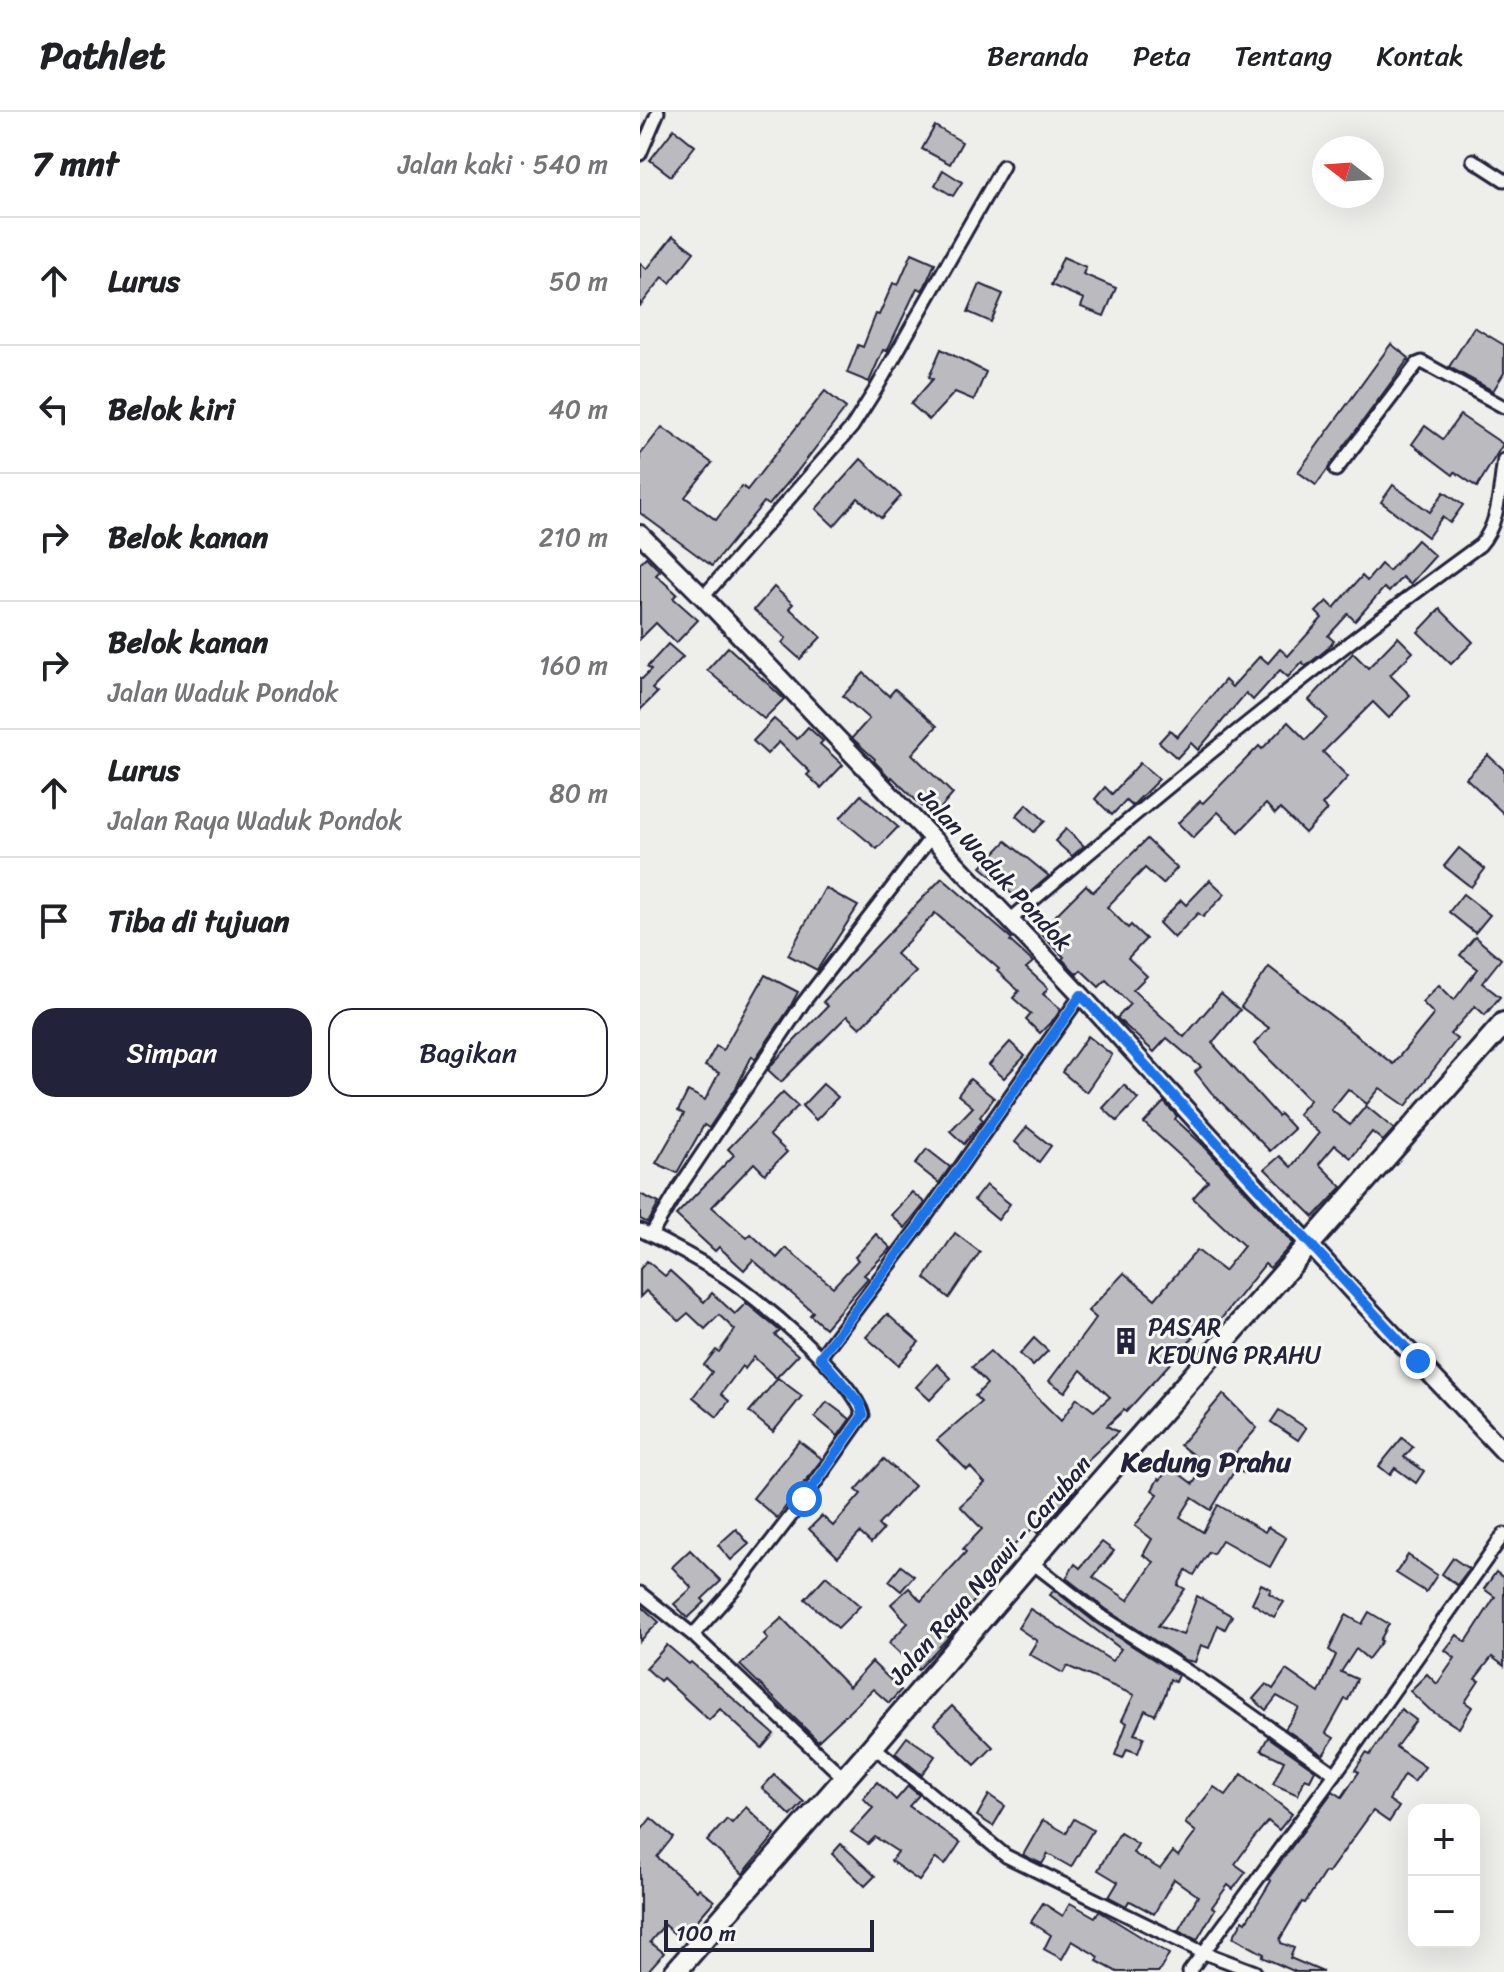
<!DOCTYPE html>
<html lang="id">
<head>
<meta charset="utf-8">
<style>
  :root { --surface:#fff; --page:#f2f2f2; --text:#202124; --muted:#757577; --line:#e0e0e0; --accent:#22223b }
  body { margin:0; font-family:Sriracha,sans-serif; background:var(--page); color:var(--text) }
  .controls { position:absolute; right:24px; bottom:24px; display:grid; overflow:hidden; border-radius:16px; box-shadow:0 8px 32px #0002 }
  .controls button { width:72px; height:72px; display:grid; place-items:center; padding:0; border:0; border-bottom:2px solid var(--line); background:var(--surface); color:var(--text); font:40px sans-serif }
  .compass { position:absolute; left:672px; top:24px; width:72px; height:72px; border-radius:50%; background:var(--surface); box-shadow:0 8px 32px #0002; rotate:287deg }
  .scale { position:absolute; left:24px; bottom:20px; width:210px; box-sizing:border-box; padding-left:8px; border:4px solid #22223b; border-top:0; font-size:22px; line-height:28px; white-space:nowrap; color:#22223b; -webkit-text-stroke:6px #f6f6f2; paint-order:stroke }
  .stop { position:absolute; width:24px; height:24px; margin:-18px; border:6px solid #1a73e8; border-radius:50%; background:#fff }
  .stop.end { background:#1a73e8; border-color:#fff; box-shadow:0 2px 8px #0008 }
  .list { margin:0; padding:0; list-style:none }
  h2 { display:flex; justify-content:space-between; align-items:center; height:104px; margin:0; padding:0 32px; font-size:34px }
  h2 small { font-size:26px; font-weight:400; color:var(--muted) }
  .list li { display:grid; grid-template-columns:52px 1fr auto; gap:24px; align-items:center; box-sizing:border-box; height:128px; padding:0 32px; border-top:2px solid var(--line) }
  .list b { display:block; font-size:30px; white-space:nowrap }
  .list p { margin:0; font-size:26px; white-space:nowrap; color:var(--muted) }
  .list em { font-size:26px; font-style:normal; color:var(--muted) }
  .actions { display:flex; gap:16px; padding:24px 32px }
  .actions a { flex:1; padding:18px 0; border:2px solid var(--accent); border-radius:24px; text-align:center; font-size:28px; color:var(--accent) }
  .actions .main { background:var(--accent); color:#fff }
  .icon { flex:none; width:44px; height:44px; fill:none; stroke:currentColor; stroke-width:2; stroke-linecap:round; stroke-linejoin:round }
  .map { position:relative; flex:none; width:864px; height:1860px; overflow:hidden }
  header { display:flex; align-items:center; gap:48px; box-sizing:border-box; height:112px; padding:0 40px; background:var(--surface); border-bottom:2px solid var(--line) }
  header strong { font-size:38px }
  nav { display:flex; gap:44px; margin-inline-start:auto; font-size:28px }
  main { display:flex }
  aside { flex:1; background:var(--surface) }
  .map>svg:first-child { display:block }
  .building { fill:#bbbbbf; stroke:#22223b; stroke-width:2 }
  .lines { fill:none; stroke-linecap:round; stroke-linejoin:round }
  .street-casing { stroke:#22223b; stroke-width:17 }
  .secondary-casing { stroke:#22223b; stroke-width:22 }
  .highway-casing { stroke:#22223b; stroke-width:26 }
  .street { stroke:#f6f6f2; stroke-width:11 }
  .secondary { stroke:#f6f6f2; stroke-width:16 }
  .highway { stroke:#f6f6f2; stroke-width:20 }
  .route { stroke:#1a73e8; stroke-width:10 }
  .labels { text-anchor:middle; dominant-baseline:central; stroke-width:6; stroke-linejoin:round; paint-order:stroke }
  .street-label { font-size:24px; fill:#22223b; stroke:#f6f6f2 }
  .poi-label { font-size:24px; fill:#22223b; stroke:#f6f6f2; text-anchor:start }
  .quarter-label { font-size:28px; font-weight:bold; fill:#22223b; stroke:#f6f6f2 }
</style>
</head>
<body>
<header>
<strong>Pathlet</strong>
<nav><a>Beranda</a><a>Peta</a><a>Tentang</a><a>Kontak</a></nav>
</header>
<main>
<aside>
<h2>7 mnt<small>Jalan kaki · 540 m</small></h2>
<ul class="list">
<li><svg class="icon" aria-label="ahead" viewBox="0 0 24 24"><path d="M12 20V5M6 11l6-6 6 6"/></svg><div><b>Lurus</b></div><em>50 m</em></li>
<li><svg class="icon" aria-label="left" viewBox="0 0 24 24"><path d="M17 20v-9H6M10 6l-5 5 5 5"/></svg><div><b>Belok kiri</b></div><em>40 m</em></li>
<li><svg class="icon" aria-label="right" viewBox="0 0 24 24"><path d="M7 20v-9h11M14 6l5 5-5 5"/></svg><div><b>Belok kanan</b></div><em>210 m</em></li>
<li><svg class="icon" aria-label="right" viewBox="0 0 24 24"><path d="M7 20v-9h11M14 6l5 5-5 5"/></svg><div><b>Belok kanan</b><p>Jalan Waduk Pondok</p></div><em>160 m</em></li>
<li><svg class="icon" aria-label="ahead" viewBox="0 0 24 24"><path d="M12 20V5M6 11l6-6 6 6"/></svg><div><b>Lurus</b><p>Jalan Raya Waduk Pondok</p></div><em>80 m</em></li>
<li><svg class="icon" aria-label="arrive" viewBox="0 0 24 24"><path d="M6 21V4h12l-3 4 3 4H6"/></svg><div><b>Tiba di tujuan</b></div></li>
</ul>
<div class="actions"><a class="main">Simpan</a><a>Bagikan</a></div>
</aside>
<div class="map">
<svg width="864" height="1860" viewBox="0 0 864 1860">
  <rect width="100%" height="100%" fill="#eeeeeb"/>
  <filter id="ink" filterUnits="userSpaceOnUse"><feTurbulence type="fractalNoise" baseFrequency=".0125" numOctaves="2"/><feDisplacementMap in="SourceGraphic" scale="16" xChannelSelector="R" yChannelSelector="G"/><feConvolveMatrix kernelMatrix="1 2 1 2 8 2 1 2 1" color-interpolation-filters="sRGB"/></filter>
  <g filter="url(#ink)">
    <!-- building -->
    <g class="building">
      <path d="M295 14 322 30 310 52 282 37Z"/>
      <path d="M34 17 55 34 31 64 10 48Z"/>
      <path d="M303 58 322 70 313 84 295 73Z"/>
      <path d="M33 124 54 140 30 171 23 165 0 194V151L7 157Z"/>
      <path d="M272 141 295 151 285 174 282 178 277 176 247 239 243 238 229 270 207 261 218 233 223 235 236 202 239 203 253 171 258 173Z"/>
      <path d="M423 145 446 155 443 162 476 176 464 204 441 195 444 187 411 173Z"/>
      <path d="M340 172 363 182 351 210 328 200Z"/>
      <path d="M834 215 864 233V261L853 279 809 255Z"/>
      <path d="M751 232 769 246 676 373 658 360Z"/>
      <path d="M301 237 346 260 334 288 315 280 289 308 271 292 293 267 289 265Z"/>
      <path d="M185 279 206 296 156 361 129 393 124 390 72 454 0 401V343L22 315 72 351 45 385 76 408 102 374 107 378Z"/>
      <path d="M820 303 863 332 837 375 815 360 813 363 772 332 785 314 803 327Z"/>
      <path d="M221 347 261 384 241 406 218 386 194 414 176 397Z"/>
      <path d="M753 373 790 400 804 380 823 393 810 411 802 405 788 425 741 390Z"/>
      <path d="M777 428 795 444 770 472 762 465 749 480 744 476 715 509 708 502 688 524 694 529 686 538 666 554 662 550 648 565 640 558 613 588 606 581 558 638 551 631 537 646 519 630 530 618 537 625 585 568 592 575 620 544 628 551 640 537 648 544 682 506 676 500 687 489 694 496 722 464 727 469 741 452 749 459Z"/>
      <path d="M6 445 20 459 16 463 37 482 33 486 58 508 36 531 16 511 0 527V451Z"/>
      <path d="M134 475 153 492 149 496 181 525 160 547 142 531 146 526 114 498Z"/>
      <path d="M800 497 833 530 811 552 778 520Z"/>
      <path d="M758 525 773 540 750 563 770 583 749 606 733 590 683 640 708 665 682 693 687 698 665 721 640 697 635 702 626 692 599 720 578 700 553 726 538 711 560 689 563 691 619 634 622 637 648 610 666 628 687 606 669 588 713 541 728 556Z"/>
      <path d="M28 532 43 545 12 577 17 581 0 598V566L2 567 11 558 7 555Z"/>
      <path d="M88 535 144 587 124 607 67 558Z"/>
      <path d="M224 561 249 584 255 577 297 614 272 642 313 682 293 705 252 665 251 667 234 649 235 647 212 626 229 607 203 584Z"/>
      <path d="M134 607 157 627 168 615 183 629 180 632 203 653 181 676 167 663 170 660 139 630 127 642 113 629Z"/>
      <path d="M848 643 864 658V702L826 666Z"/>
      <path d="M500 651 519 667 492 694 486 688 472 703 455 687 465 675 472 682Z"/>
      <path d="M221 683 258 715 237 737 200 706Z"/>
      <path d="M387 692 405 709 394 720 376 704Z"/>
      <path d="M426 717 444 734 432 744 415 729Z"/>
      <path d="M507 727 537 756 523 772 505 756 467 795 488 816 491 813 506 827 488 846 507 864 493 878 544 925 581 882 600 898 572 931 638 1004 640 1002 654 1017 630 1039 571 980 555 960 561 955 527 926 514 940 477 906 490 892 466 868 459 875 441 858 437 862 422 847 424 845 399 820 446 773 453 780Z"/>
      <path d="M366 729 409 764 380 789 341 755Z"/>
      <path d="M819 736 845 757 831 775 804 754Z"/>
      <path d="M302 766 372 827 370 829 393 850 386 856 408 876 403 882 421 897 415 906 400 921 386 908 391 902 373 886 379 879 357 859 359 857 295 801 256 842 276 860 220 916 207 904 141 970 128 958 134 950 188 894 183 890Z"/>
      <path d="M570 768 585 782 563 805 558 801 534 826 519 811 541 788 546 793Z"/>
      <path d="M185 776 218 794 177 858 148 843Z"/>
      <path d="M823 782 850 803 835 821 809 800Z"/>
      <path d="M835 825 861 847 842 871 860 885 845 903 835 894 810 922 817 927 766 994 740 976 727 992 708 977 691 998 710 1013 726 994 754 1017 743 1029 732 1020 711 1046 695 1033 679 1052 702 1075 674 1105 625 1057 640 1044 651 1055 679 1021 658 1002 670 988 614 932 629 916 601 895 629 855 753 952 794 902 782 890 799 873 814 888 838 857 820 843Z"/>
      <path d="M125 863 158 880 149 897 115 947 112 944 96 976 69 1016 64 1013 37 1061 16 1051 44 1002 38 999 48 979 65 988 79 961 65 954 76 934 83 938Z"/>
      <path d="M448 924 472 943 446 980 422 960Z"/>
      <path d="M370 930 385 944 364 966 349 953Z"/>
      <path d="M330 967 354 986 340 1005 343 1008 324 1032 310 1019 333 995 318 983Z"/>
      <path d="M183 972 198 985 176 1008 162 994Z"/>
      <path d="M484 973 498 987 477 1009 463 996Z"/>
      <path d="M143 980 158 994 129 1023 147 1040 125 1062 114 1051 72 1095 107 1126 111 1122 137 1146 146 1136 193 1175 218 1148 215 1145 236 1122 251 1136 224 1163 228 1166 185 1216 170 1203 173 1200 113 1148 104 1158 79 1135 75 1139 36 1103 94 1043 88 1037Z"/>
      <path d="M524 990 537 1004 535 1007 563 1033 653 1131 630 1156 625 1152 569 1222 562 1216 486 1300 484 1298 467 1314 478 1320 428 1366 437 1376 398 1422 393 1416 360 1446 365 1451 313 1515 315 1518 278 1558 249 1531 268 1511 251 1492 269 1476 281 1489 326 1440 323 1437 342 1417 320 1394 345 1371 330 1355 327 1358 297 1328 341 1290 335 1284 347 1272 332 1255 350 1239 421 1309 437 1286 454 1299 470 1285 441 1258 425 1280 409 1269 456 1206 448 1199 484 1161 515 1187 557 1138 584 1159 604 1134 553 1086 568 1069 504 1011Z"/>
      <path d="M387 1015 411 1034 399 1050 375 1030Z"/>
      <path d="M287 1037 310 1055 299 1071 275 1052Z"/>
      <path d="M346 1073 370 1092 358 1108 334 1088Z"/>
      <path d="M272 1080 285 1091 265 1116 251 1103Z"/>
      <path d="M0 1082 19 1091 8 1111 0 1107Z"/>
      <path d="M315 1121 340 1140 309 1186 285 1166Z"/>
      <path d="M7 1149 25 1164 30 1159 64 1190 72 1181 95 1202 106 1191 140 1219 135 1223 158 1243 136 1266 114 1245 105 1257 102 1254 81 1282 89 1289 77 1305 53 1285 72 1260 64 1253 76 1238 79 1240 95 1218 79 1203 65 1217 48 1201 39 1209 6 1179 0 1185V1157Z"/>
      <path d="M247 1202 279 1230 258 1253 226 1225Z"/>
      <path d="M394 1226 408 1239 393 1254 380 1242Z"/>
      <path d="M297 1252 311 1266 290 1288 276 1275Z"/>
      <path d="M138 1266 162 1284 133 1320 109 1300Z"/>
      <path d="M583 1282 617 1316 591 1346 610 1352 607 1362 595 1358 571 1398 552 1386 540 1405 563 1420 578 1393 625 1420 628 1415 646 1426 630 1455 582 1428 573 1442 569 1440 554 1463 546 1458 538 1473 545 1477 518 1514 543 1523 557 1484 592 1504 585 1517 578 1513 569 1536 561 1533 555 1550 545 1548 466 1497 426 1466 435 1452 440 1456 462 1430 474 1439 453 1465 488 1488 514 1450 503 1443 512 1427 495 1414 518 1382 512 1378 518 1367 520 1368 530 1355 553 1372 565 1352 540 1333Z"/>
      <path d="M187 1290 210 1307 198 1324 175 1305Z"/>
      <path d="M639 1298 666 1316 658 1328 631 1310Z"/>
      <path d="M762 1326 773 1335 764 1345 784 1359 776 1371 755 1356 750 1363 739 1354Z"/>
      <path d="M159 1329 182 1347 137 1406 113 1386Z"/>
      <path d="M244 1347 274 1374 238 1413 243 1418 231 1431 220 1421 198 1445 169 1417 182 1404 193 1414 221 1382 216 1378Z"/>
      <path d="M96 1417 109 1432 91 1448 78 1433Z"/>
      <path d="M50 1438 81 1469 62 1487 65 1490 48 1506 34 1492 52 1476 32 1455Z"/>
      <path d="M768 1443 797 1463 786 1480 756 1461Z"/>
      <path d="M813 1446 829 1457 817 1473 802 1462Z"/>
      <path d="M261 1454 274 1464 261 1479 249 1469Z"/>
      <path d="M856 1460 864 1466V1554L852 1545 835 1567 839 1569 825 1590 832 1595 819 1616 790 1598 770 1579 787 1562 797 1572 815 1546 805 1538 817 1523 826 1530 855 1485 844 1477Z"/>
      <path d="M186 1464 220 1494 198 1516 165 1487Z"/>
      <path d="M621 1472 631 1477 629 1481 644 1490 634 1505 612 1491Z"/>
      <path d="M414 1478 456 1511 538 1563 535 1570 530 1567 525 1583 515 1603 505 1598 494 1622 504 1625 498 1641 487 1637 483 1646 475 1643 487 1611 482 1608 494 1583 427 1554 423 1561 389 1542 397 1529 378 1516 390 1497 472 1549 481 1537 410 1483Z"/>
      <path d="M0 1493 19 1510 0 1529Z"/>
      <path d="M729 1500 749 1512 740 1528 742 1529 728 1547 716 1537 701 1560 717 1567 708 1588 705 1587 686 1621 694 1626 683 1643 645 1617 659 1596 637 1584 626 1598 613 1587 626 1572 633 1577 646 1558 679 1581 696 1543 689 1538 706 1503 722 1512Z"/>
      <path d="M142 1506 209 1575 232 1550 261 1578 249 1591 233 1577 178 1629 100 1553 128 1527 124 1522Z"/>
      <path d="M27 1533 49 1552 51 1550 134 1622 122 1636 80 1597 69 1608 23 1566 20 1569 6 1556Z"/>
      <path d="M312 1594 353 1635 335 1653 294 1612Z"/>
      <path d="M761 1597 776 1608 756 1635 785 1655 774 1670 764 1663 749 1688 759 1695 749 1710 733 1699 688 1761 685 1760 665 1791 662 1790 640 1827 641 1831 654 1836 650 1846 683 1860H656L622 1845 624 1842 593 1825 603 1808 606 1810 631 1769 628 1767 693 1679 702 1685 719 1660 715 1658 726 1641 730 1643Z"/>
      <path d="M267 1625 295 1644 282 1663 255 1641Z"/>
      <path d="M628 1625 675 1658 670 1668 665 1666 658 1683 633 1672 644 1649 621 1638Z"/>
      <path d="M602 1662 652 1702 639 1718 628 1709 612 1728 595 1752 606 1760 593 1777 588 1773 572 1795 575 1797 557 1828 538 1819 558 1784 534 1767 514 1802 492 1790 489 1789 486 1794 469 1785 478 1770 458 1758 480 1721 498 1732 493 1741 520 1757 533 1740 538 1744 556 1720 545 1711 574 1675 586 1683Z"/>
      <path d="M134 1663 164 1690 151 1704 122 1676Z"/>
      <path d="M237 1670 256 1688 268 1674 279 1683 269 1694 320 1731 305 1753 296 1746 279 1769 251 1749 258 1740 235 1725 228 1732 211 1720 233 1696 223 1686Z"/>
      <path d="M349 1683 365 1694 353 1714 337 1704Z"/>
      <path d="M106 1695 135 1723 103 1762 67 1729 87 1707 92 1711Z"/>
      <path d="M11 1706 33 1725 17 1745 57 1779 59 1776 74 1789 41 1827 24 1813 10 1830 24 1841 7 1860H0V1720Z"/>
      <path d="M434 1707 453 1718 431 1755 408 1742 402 1752 383 1743 403 1708 426 1721Z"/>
      <path d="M201 1732 235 1764 225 1774 192 1742Z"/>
      <path d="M403 1791 423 1804 430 1791 455 1805 459 1799 529 1842 519 1860H477L457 1849 459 1845 432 1829 422 1847 404 1837 411 1823 391 1810Z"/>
    </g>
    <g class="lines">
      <!-- street casing -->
      <g class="street-casing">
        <g id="street">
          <path d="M0 42 18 0"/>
          <path d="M833 48 864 68"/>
          <path d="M696 358 777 252 782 250 864 295"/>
          <path d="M63 485 212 315 236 277 363 54"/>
          <path d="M370 808C522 678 677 551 840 433 860 411 859 377 864 348"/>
          <path d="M0 1118C27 1131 55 1146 81 1162 115 1183 213 1266 223 1303L164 1387 100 1470 53 1523"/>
          <path d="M11 1123 39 1076 163 891 291 725"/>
          <path d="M180 1245 279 1114 441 883"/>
          <path d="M391 1450 461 1504 572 1575 695 1662"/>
          <path d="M0 1481 53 1523 204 1666"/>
          <path d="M233 1634 366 1744 562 1840 615 1860"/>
          <path d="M549 1860 695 1662 864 1422"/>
        </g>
      </g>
      <!-- secondary casing -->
      <g class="secondary-casing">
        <path id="secondary" d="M0 422 63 485 441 883 714 1181 864 1340"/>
      </g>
      <!-- highway casing -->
      <g class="highway-casing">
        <path id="highway" d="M35 1860 233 1634 423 1412 864 911"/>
      </g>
      <!-- street -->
      <use href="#street" class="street"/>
      <!-- secondary -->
      <use href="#secondary" class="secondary"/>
      <!-- highway -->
      <use href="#highway" class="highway"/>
    </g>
  </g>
  <g class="lines" filter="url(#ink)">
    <!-- route -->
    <path class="route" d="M164 1387 223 1303 220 1292 180 1245 279 1114 441 883 778 1249"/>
  </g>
  <!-- icons -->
  <defs>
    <g id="building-bare" transform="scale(2.16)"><path d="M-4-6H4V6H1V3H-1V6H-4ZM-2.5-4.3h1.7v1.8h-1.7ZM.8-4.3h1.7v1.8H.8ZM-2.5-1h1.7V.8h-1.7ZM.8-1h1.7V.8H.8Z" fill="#22223b" stroke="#f6f6f2" stroke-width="2.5" paint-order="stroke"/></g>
  </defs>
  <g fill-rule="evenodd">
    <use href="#building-bare" x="486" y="1229"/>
  </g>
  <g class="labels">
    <!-- street labels -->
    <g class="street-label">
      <text transform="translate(355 757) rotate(47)">Jalan Waduk Pondok</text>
      <text transform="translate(350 1458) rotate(-49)">Jalan Raya Ngawi - Caruban</text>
    </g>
    <!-- poi labels -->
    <g class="poi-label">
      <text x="508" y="1215">PASAR<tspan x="508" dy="28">KEDUNG PRAHU</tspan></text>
    </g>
    <!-- quarter labels -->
    <g class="quarter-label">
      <text x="566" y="1349">Kedung Prahu</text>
    </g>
  </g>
</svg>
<div class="controls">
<button>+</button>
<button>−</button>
</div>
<svg class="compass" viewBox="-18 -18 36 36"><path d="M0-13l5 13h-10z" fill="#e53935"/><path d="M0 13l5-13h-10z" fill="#757577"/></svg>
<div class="scale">100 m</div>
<div class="stop" style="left:164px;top:1387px"></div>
<div class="stop end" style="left:778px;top:1249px"></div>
</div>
</main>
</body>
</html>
